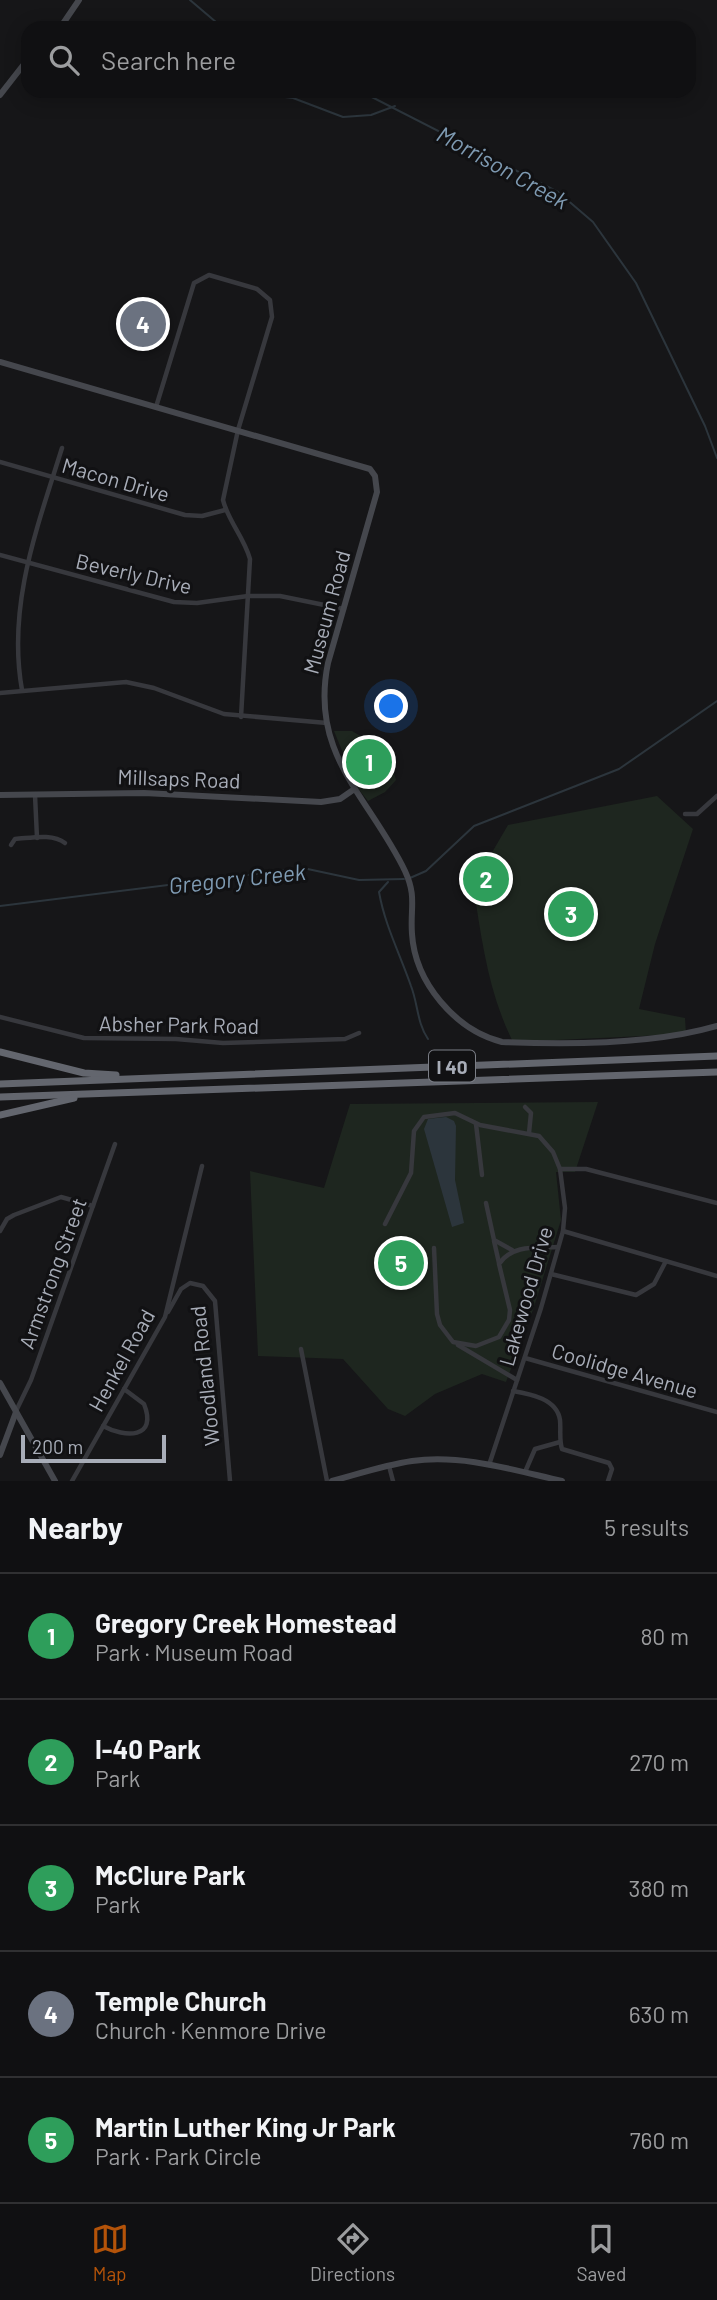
<!DOCTYPE html>
<html lang="en">
<head>
<meta charset="utf-8">
<style>
  :root { --surface:#101012; --page:#19191b; --text:#f1f3f6; --muted:#9c9d9f; --line:#303032; --accent:#b45309 }
  body { margin:0; font-family:Barlow,sans-serif; background:var(--page); color:var(--text) }
  .scale { position:absolute; left:21px; bottom:18px; width:145px; box-sizing:border-box; padding-left:7px; border:4px solid #a8adb8; border-top:0; font-size:19px; line-height:24px; white-space:nowrap; color:#a8adb8; -webkit-text-stroke:5px #111113; paint-order:stroke }
  .you { position:absolute; left:392px; top:707px; width:24px; height:24px; margin:-18px; border:5px solid #fff; border-radius:50%; background:#1a73e8; box-shadow:0 0 0 10px #1a73e833 }
  .badge { display:grid; place-items:center; width:46px; height:46px; border-radius:50%; background:var(--accent); color:#fff; font-size:23px; font-weight:700 }
  .pin { position:absolute; translate:-50% -50%; border:4px solid #fff; box-shadow:0 2px 7px #0006 }
  .list { margin:0; padding:0; list-style:none }
  h2 { display:flex; justify-content:space-between; align-items:center; height:91px; margin:0; padding:0 28px; font-size:30px }
  h2 small { font-size:23px; font-weight:400; color:var(--muted) }
  .list li { display:grid; grid-template-columns:46px 1fr auto; gap:21px; align-items:center; box-sizing:border-box; height:126px; padding:0 28px; border-top:2px solid var(--line) }
  .list b { display:block; font-size:26px; white-space:nowrap }
  .list p { margin:0; font-size:23px; white-space:nowrap; color:var(--muted) }
  .list em { font-size:23px; font-style:normal; color:var(--muted) }
  .icon { flex:none; width:38px; height:38px; fill:none; stroke:currentColor; stroke-width:2; stroke-linecap:round; stroke-linejoin:round }
  .map { position:relative; flex:none; width:717px; height:1481px; overflow:hidden }
  .search { position:absolute; background:var(--surface); box-shadow:0 4px 18px #0003; left:21px; right:21px; top:21px; height:77px; display:flex; align-items:center; gap:18px; box-sizing:border-box; padding:0 24px; border-radius:21px; color:var(--muted); font-size:26px }
  .sheet { height:721px; background:var(--surface) }
  nav { display:flex; justify-content:space-around; align-items:center; box-sizing:border-box; height:98px; border-top:2px solid var(--line); background:var(--surface); font-size:19px; color:var(--muted) }
  nav a { display:grid; justify-items:center; gap:4px }
  nav .on { color:var(--accent) }
  .map>svg:first-child { display:block }
  .green { fill:#1e261f }
  .water { fill:#2c353c }
  .lines { fill:none; stroke-linecap:round; stroke-linejoin:round }
  .stream { stroke:#2c353c; stroke-width:2 }
  .street { stroke:#37383d; stroke-width:4.5 }
  .secondary { stroke:#45474d; stroke-width:6 }
  .highway { stroke:#63666e; stroke-width:7 }
  .labels { text-anchor:middle; dominant-baseline:central; stroke-width:6; stroke-linejoin:round; paint-order:stroke }
  .shield { fill:#111113; stroke:#7b7e86; stroke-width:2 }
  .shield-label { font-size:19px; font-weight:bold; fill:#a8adb8 }
  .street-label { font-size:21px; fill:#a8adb8; stroke:#111113 }
  .water-label { font-size:23px; font-style:italic; fill:#7f9bb3; stroke:#111113 }
</style>
</head>
<body>
<div class="map">
<svg width="717" height="1481" viewBox="0 0 717 1481">
  <rect width="100%" height="100%" fill="#161618"/>
  <!-- green -->
  <g class="green">
    <path d="M334 731H352L388 752 396 780 385 792 368 801 357 787Z"/>
    <path d="M657 796 693 829 655 944 639 1009 685 1018 686 1034 513 1042C488 992 482 940 473 885L508 825Z"/>
    <path d="M598 1102 575 1172H556L561 1220 534 1307 506 1382 482 1374 435 1394 405 1416 388 1409 343 1359 258 1356 250 1171 324 1188 350 1104Z"/>
  </g>
  <!-- water -->
  <path class="water" d="M446 1117 454 1121 456 1126 455 1180 464 1223 452 1227 424 1129 428 1119Z"/>
  <g class="lines">
    <!-- stream -->
    <g class="stream">
      <path d="M190 0 223 28"/>
      <path d="M235 91 293 98 343 117 371 115 395 106"/>
      <path d="M360 91 558 192 593 222 636 283 705 426 717 458"/>
      <path d="M410 878 426 871 474 826 619 769 717 701"/>
      <path d="M388 882 379 892C385 926 400 954 411 986 418 1004 417 1023 428 1039"/>
      <path d="M0 906 303 868 359 880 404 879"/>
    </g>
    <!-- street -->
    <g class="street">
      <path d="M156 407 194 283 209 275 257 289 270 300 272 317 238 430 223 500C228 521 244 537 250 559L241 717"/>
      <path d="M0 462 185 515 202 516 225 510"/>
      <path d="M0 555 174 602 197 603 248 596H280L344 609"/>
      <path d="M22 690C7 606 37 528 62 448"/>
      <path d="M0 693 126 682 154 688 224 714 327 723"/>
      <path d="M35 795 37 838"/>
      <path d="M685 814H697L717 796"/>
      <path d="M11 845 15 839C31 838 52 833 65 843"/>
      <path d="M0 1017 84 1038 176 1039 223 1043 345 1039 359 1033"/>
      <path d="M525 1107 531 1113 529 1133"/>
      <path d="M476 1124 482 1175"/>
      <path d="M560 1169H586L717 1203"/>
      <path d="M486 1203 494 1240 512 1250"/>
      <path d="M385 1224 411 1173 414 1131 424 1117 455 1113 480 1125 539 1136 553 1152 560 1169 565 1208 563 1231 541 1308 489 1465"/>
      <path d="M0 1231 7 1219 14 1215 61 1197 93 1206"/>
      <path d="M563 1231 717 1276"/>
      <path d="M494 1241 499 1263"/>
      <path d="M434 1248 437 1314 440 1325 453 1342 476 1346 499 1337 509 1320 510 1310 499 1264C512 1244 537 1248 558 1247"/>
      <path d="M551 1274 636 1295 654 1284 666 1261"/>
      <path d="M168 1312 181 1289 190 1283 203 1286 215 1301 230 1481"/>
      <path d="M458 1345 517 1380"/>
      <path d="M301 1349 327 1481"/>
      <path d="M525 1358 717 1412"/>
      <path d="M513 1391C531 1394 557 1399 560 1420 561 1430 559 1440 562 1449L609 1463 612 1469 608 1481"/>
      <path d="M16 1411 31 1380 115 1144"/>
      <path d="M103 1426C125 1438 158 1439 144 1404L124 1389"/>
      <path d="M389 1466 393 1481"/>
      <path d="M525 1472 535 1449 560 1442"/>
      <path d="M72 1481 165 1317 202 1166"/>
    </g>
    <!-- secondary -->
    <g class="secondary">
      <path d="M60 28 79 0"/>
      <path d="M0 95 28 59"/>
      <path d="M0 362 370 469 375 476 377 492 328 663C309 755 370 798 405 871 417 897 410 908 412 934 415 982 455 1030 502 1042 569 1045 652 1045 717 1026"/>
      <path d="M0 795 144 793 321 802 340 799 353 790"/>
      <path d="M0 1383 55 1481"/>
      <path d="M0 1455 16 1412"/>
      <path d="M332 1481C358 1474 385 1465 412 1461 462 1454 513 1470 562 1481"/>
    </g>
    <!-- highway -->
    <g class="highway">
      <path d="M0 1052 84 1073 116 1075"/>
      <path d="M0 1084 717 1056"/>
      <path d="M0 1097 717 1072"/>
      <path d="M0 1115 74 1098"/>
    </g>
  </g>
  <g class="labels">
    <!-- shield labels -->
    <rect class="shield" x="429" y="1050.5" width="46" height="31" rx="5"/>
    <g class="shield-label">
      <text x="452" y="1066">I 40</text>
    </g>
    <!-- street labels -->
    <g class="street-label">
      <text transform="translate(116 479) rotate(16)">Macon Drive</text>
      <text transform="translate(134 573) rotate(13)">Beverly Drive</text>
      <text transform="translate(326 612) rotate(-75)">Museum Road</text>
      <text transform="translate(179 778) rotate(2)">Millsaps Road</text>
      <text transform="translate(179 1024) rotate(1)">Absher Park Road</text>
      <text transform="translate(52 1273) rotate(-70)">Armstrong Street</text>
      <text transform="translate(525 1296) rotate(-74)">Lakewood Drive</text>
      <text transform="translate(121 1360) rotate(-61)">Henkel Road</text>
      <text transform="translate(625 1370) rotate(16)">Coolidge Avenue</text>
      <text transform="translate(204 1376) rotate(-96)">Woodland Road</text>
    </g>
    <!-- water labels -->
    <g class="water-label">
      <text transform="translate(503 167) rotate(29)">Morrison Creek</text>
      <text transform="translate(237 878) rotate(-6)">Gregory Creek</text>
    </g>
  </g>
</svg>
<div class="scale">200 m</div>
<div class="you"></div>
<div class="pin badge" style="left:369px;top:762px;background:#2e9e5b">1</div>
<div class="pin badge" style="left:486px;top:879px;background:#2e9e5b">2</div>
<div class="pin badge" style="left:571px;top:914px;background:#2e9e5b">3</div>
<div class="pin badge" style="left:143px;top:324px;background:#6b7280">4</div>
<div class="pin badge" style="left:401px;top:1263px;background:#2e9e5b">5</div>
<div class="search"><svg class="icon" aria-label="search" viewBox="0 0 24 24"><circle cx="10" cy="10" r="6"/><path d="M15 15l6 6"/></svg>Search here</div>
</div>
<section class="sheet">
<h2>Nearby<small>5 results</small></h2>
<ul class="list">
<li><span class="badge" style="background:#2e9e5b">1</span><div><b>Gregory Creek Homestead</b><p>Park · Museum Road</p></div><em>80 m</em></li>
<li><span class="badge" style="background:#2e9e5b">2</span><div><b>I-40 Park</b><p>Park</p></div><em>270 m</em></li>
<li><span class="badge" style="background:#2e9e5b">3</span><div><b>McClure Park</b><p>Park</p></div><em>380 m</em></li>
<li><span class="badge" style="background:#6b7280">4</span><div><b>Temple Church</b><p>Church · Kenmore Drive</p></div><em>630 m</em></li>
<li><span class="badge" style="background:#2e9e5b">5</span><div><b>Martin Luther King Jr Park</b><p>Park · Park Circle</p></div><em>760 m</em></li>
</ul>
</section>
<nav>
<a class="on"><svg class="icon" aria-label="map" viewBox="0 0 24 24"><path d="M3 6l6-2 6 2 6-2v14l-6 2-6-2-6 2zM9 4v14M15 6v14"/></svg>Map</a>
<a><svg class="icon" aria-label="directions" viewBox="0 0 24 24"><path d="M12 3l9 9-9 9-9-9zM9 14v-3h6M13 9l2 2-2 2"/></svg>Directions</a>
<a><svg class="icon" aria-label="saved" viewBox="0 0 24 24"><path d="M7 4h10v16l-5-4-5 4z"/></svg>Saved</a>
</nav>
</body>
</html>
